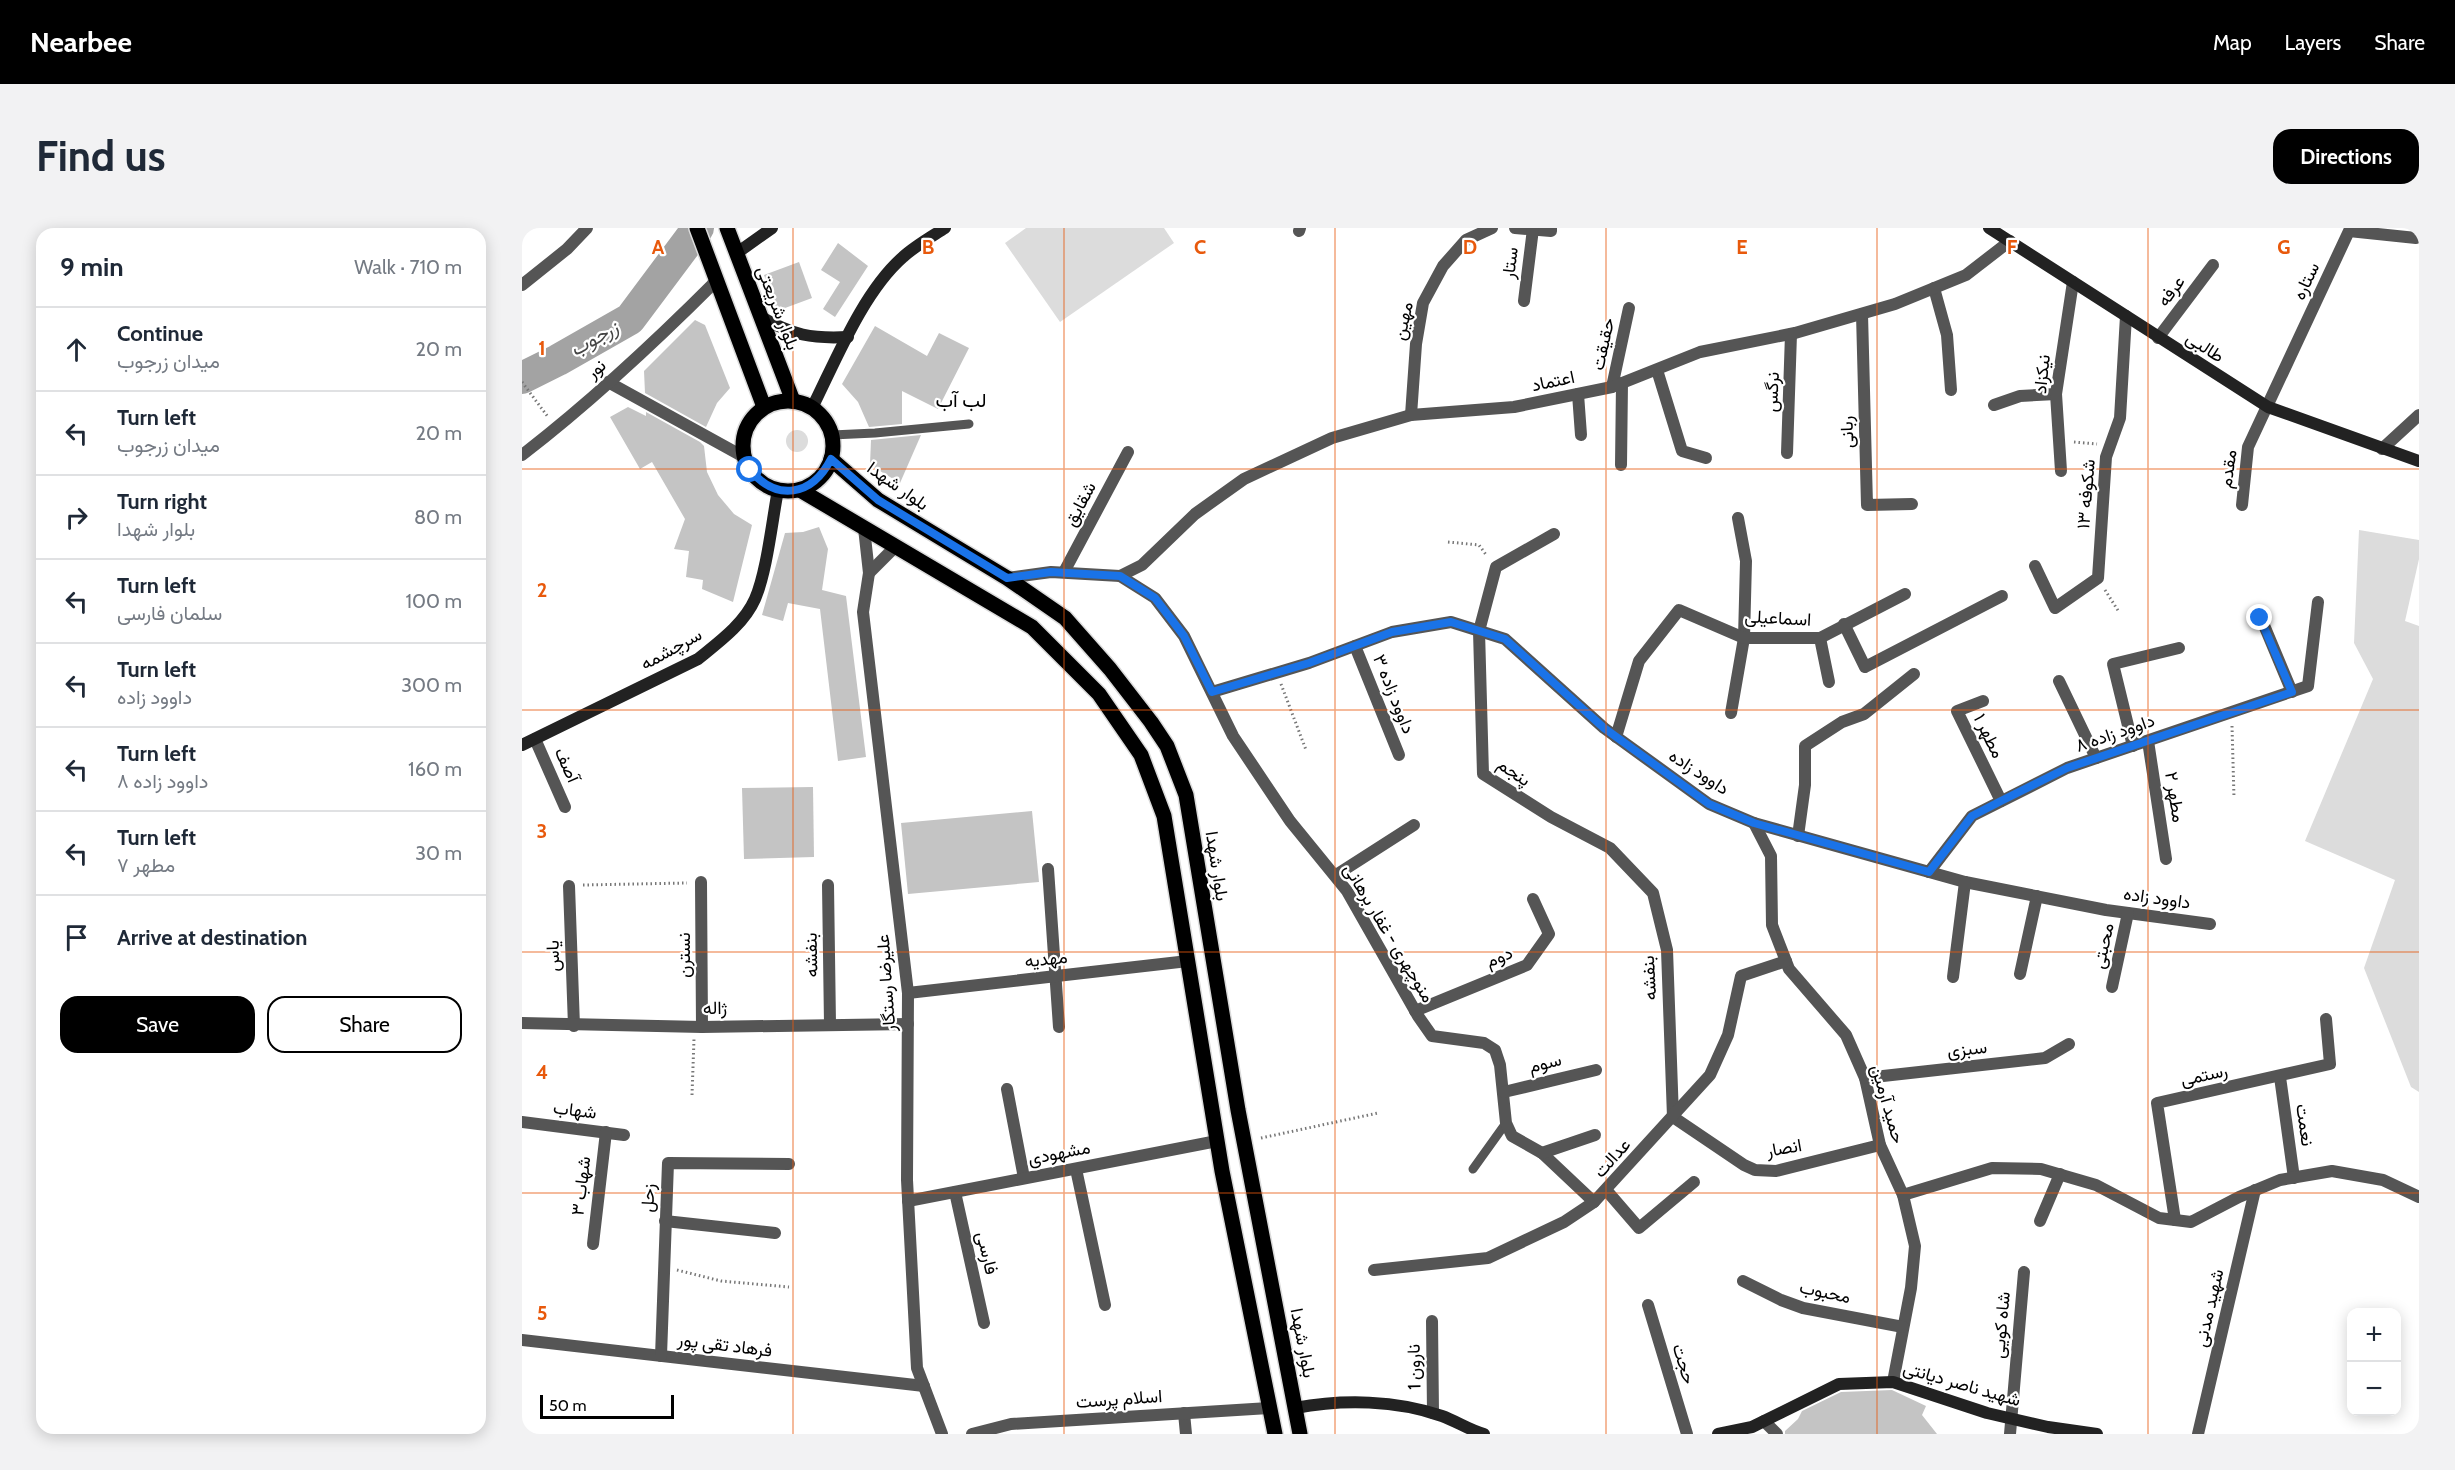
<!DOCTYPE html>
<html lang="en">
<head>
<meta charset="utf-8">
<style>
  :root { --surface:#fff; --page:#f2f2f3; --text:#1f2937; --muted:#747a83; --line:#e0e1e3; --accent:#000 }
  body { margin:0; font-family:Cabin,Vazirmatn,sans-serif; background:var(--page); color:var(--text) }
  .controls { position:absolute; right:18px; bottom:18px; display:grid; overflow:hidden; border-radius:12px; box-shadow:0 3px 15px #0003 }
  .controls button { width:54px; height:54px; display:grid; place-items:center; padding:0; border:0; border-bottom:2px solid var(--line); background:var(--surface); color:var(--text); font:30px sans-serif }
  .scale { position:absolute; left:18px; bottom:15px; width:134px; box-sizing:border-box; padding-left:6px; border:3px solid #000; border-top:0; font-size:16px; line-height:21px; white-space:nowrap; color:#000; -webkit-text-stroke:4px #fff; paint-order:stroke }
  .stop { position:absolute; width:18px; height:18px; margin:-14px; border:4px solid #1a73e8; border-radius:50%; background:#fff }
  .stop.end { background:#1a73e8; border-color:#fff; box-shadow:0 2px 6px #0008 }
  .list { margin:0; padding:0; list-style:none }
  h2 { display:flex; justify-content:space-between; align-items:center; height:78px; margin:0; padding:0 24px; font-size:26px }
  h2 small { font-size:20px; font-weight:400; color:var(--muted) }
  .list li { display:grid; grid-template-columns:39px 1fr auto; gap:18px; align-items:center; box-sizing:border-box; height:84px; padding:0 24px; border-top:2px solid var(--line) }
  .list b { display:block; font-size:22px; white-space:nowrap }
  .list p { margin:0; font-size:20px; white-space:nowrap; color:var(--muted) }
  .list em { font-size:20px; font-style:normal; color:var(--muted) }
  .actions { display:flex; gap:12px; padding:18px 24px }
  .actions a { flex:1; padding:14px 0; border:2px solid var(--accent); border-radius:18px; text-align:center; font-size:21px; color:var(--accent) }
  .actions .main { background:var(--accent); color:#fff }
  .icon { flex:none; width:33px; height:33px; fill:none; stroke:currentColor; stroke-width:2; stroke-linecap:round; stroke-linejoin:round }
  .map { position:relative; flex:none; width:1897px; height:1206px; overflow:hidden; border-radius:18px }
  header { display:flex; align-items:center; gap:36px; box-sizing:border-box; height:84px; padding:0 30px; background:var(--accent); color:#fff }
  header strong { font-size:28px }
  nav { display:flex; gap:33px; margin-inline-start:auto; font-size:21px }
  .intro { display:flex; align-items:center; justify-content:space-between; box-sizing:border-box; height:144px; padding:0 36px }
  h1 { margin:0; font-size:42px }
  .button { padding:15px 27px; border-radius:18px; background:var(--accent); color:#fff; font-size:21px; font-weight:700 }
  main { display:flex; gap:36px; padding:0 36px }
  aside { flex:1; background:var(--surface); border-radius:18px; box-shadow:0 3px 15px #0003 }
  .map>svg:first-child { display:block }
  .green { fill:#dcdcdc }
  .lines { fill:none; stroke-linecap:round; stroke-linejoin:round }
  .river { stroke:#a3a3a3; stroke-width:32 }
  .building { fill:#c4c4c4 }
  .primary-casing { stroke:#dbdbdb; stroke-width:18 }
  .path { stroke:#777; stroke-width:3; stroke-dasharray:1.5 3; stroke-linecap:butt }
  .service { stroke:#555; stroke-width:9 }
  .minor { stroke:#555; stroke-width:12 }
  .tertiary { stroke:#555; stroke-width:12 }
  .secondary { stroke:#222; stroke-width:12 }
  .primary { stroke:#000; stroke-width:15 }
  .route { stroke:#1a73e8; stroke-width:8 }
  .grid { fill:none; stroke:#e8590c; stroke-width:1.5; stroke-opacity:0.55 }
  .labels { text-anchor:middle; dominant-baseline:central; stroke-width:4.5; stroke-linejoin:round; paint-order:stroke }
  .street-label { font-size:18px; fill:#000; stroke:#fff }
  .water-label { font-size:20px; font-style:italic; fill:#444; stroke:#fff }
  .neighbourhood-label { font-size:20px; fill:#000; stroke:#fff }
  .grid-label { font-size:20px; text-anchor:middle; font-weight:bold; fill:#e8590c; stroke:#fff; stroke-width:4.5; stroke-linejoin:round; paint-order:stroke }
</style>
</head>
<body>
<header>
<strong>Nearbee</strong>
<nav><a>Map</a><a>Layers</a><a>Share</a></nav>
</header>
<div class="intro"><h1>Find us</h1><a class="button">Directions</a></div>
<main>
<aside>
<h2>9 min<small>Walk · 710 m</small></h2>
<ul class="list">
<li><svg class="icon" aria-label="ahead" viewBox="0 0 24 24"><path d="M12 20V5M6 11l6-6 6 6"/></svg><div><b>Continue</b><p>میدان زرجوب</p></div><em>20 m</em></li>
<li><svg class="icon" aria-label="left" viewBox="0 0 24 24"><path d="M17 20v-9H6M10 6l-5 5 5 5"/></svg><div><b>Turn left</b><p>میدان زرجوب</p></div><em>20 m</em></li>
<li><svg class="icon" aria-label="right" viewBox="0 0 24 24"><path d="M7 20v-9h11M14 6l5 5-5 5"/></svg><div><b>Turn right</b><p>بلوار شهدا</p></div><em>80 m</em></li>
<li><svg class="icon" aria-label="left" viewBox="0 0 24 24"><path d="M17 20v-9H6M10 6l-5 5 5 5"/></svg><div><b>Turn left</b><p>سلمان فارسی</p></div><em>100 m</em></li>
<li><svg class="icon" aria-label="left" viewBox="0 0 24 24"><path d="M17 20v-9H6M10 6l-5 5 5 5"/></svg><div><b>Turn left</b><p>داوود زاده</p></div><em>300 m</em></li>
<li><svg class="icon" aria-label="left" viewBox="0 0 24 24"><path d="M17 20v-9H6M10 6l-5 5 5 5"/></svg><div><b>Turn left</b><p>داوود زاده ۸</p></div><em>160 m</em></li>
<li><svg class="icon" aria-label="left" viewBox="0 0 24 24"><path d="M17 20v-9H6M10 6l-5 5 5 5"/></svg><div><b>Turn left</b><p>مطهر ۷</p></div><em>30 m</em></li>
<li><svg class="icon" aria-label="arrive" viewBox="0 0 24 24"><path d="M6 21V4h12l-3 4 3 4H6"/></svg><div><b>Arrive at destination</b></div></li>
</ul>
<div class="actions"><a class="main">Save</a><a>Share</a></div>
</aside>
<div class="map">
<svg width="1897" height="1206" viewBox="0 0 1897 1206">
  <rect width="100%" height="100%" fill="#fff"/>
  <!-- green -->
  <g class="green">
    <path d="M504 0H642L652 15 538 94 483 15Z"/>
    <circle cx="275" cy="213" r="11"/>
    <path d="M1837 302 1897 312V331L1883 393 1897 398V864L1889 859 1842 740 1873 652 1783 613 1851 451 1832 415Z"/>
  </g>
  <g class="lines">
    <!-- river -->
    <path class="river" d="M0 150 36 132 108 91 176 0"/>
  </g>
  <!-- building -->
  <g class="building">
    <path d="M316 15 346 38 313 89 301 81 318 54 299 42Z"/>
    <path d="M277 34 290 70 255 83 242 47Z"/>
    <path d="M173 92 183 97 208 160 195 175 184 199 123 165 122 143Z"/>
    <path d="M353 98 405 128 417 105 447 120 416 181 380 163V196L347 199 336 174 320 156Z"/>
    <path d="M106 179 124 188V184L178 214 182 218 185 244 196 267 212 286 230 297 211 374 180 361 181 352 164 349 167 323 152 321 163 291 130 234 118 241 88 189Z"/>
    <path d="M399 207 378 255 348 237 349 212Z"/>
    <path d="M297 299 306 321 300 362 324 368 344 529 316 533 298 381 266 375 261 393 240 387 263 305 281 304Z"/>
    <path d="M291 559 292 629 222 631 220 560Z"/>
    <path d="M510 583 517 654 386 666 379 595Z"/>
    <path d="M1370 1162 1404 1178 1400 1187 1415 1206H1263V1203L1276 1191 1280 1183 1319 1164Z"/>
  </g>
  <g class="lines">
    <!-- primary casing -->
    <g class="primary-casing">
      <g id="primary">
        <path d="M175 0 242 179"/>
        <path d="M205 0 271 173"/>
        <circle cx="266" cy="218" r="45"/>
        <path d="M309 231 356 272 485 350 543 390 588 441 629 494 645 518 664 567 716 882 778 1206"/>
        <path d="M278 262 510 399 577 466 619 527 642 588 700 943 753 1206"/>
      </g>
    </g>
    <!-- path -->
    <g class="path">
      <path d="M0 154 26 189"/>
      <path d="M1552 214 1575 216"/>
      <path d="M926 314 957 317 965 328"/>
      <path d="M1583 362 1597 384"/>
      <path d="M759 456 784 522"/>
      <path d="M1710 498 1712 570"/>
      <path d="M61 657 165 655"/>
      <path d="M170 867 172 811"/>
      <path d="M739 910 856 885"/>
      <path d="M155 1042 199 1053 267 1059"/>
    </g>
    <!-- service -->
    <g class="service">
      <path d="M310 207 353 205 447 196"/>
      <path d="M951 941 984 895"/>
    </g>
    <!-- minor -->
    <g class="minor">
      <path d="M993 0 1029 3V0"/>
      <path d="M777 3 778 0"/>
      <path d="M1412 60 1425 107 1429 162"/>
      <path d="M1002 73 1011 1"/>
      <path d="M1340 86 1345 277 1390 276"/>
      <path d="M1636 110 1691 37"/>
      <path d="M1135 142 1160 223 1184 230"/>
      <path d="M86 154 222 229"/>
      <path d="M1090 159 1107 80"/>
      <path d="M1056 166 1059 207"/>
      <path d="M1472 177 1498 168 1534 166"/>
      <path d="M889 187 894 116 901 75 921 38 944 12 970 0"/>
      <path d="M1860 221 1897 187"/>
      <path d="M1265 225 1269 106"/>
      <path d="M0 227C69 174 133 114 194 53"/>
      <path d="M1099 237 1100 155"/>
      <path d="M1539 243 1534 166 1551 54"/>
      <path d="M1720 277 1726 219 1827 3 1894 10"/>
      <path d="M342 300 347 345 341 384 386 765 385 952 395 1140 420 1206"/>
      <path d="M1032 306 974 339 957 403 961 546 1029 589 1088 620 1131 665 1145 722 1151 889 1222 937 1233 942 1254 943 1358 917"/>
      <path d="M1513 338 1533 380 1576 350 1584 229 1598 190 1604 88"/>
      <path d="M542 344 606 224"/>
      <path d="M347 345 374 318"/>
      <path d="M598 348 620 337 673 286 722 251 810 210 889 187 992 179 1090 159 1178 124 1273 105 1373 76 1444 47 1488 13"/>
      <path d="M485 350 529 344 598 348 633 370 662 408 711 508 768 593 825 663 896 788 910 808 962 815 973 822 978 837 984 895 990 908 1020 925 1072 974"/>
      <path d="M1739 390 1770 464"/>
      <path d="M1322 396 1343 439 1480 368"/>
      <path d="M1298 410 1307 454"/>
      <path d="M833 418 877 527"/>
      <path d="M1537 453 1574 530"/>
      <path d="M690 464 787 435 870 404 929 394 983 411 1082 500 1187 576 1232 595 1443 654 1584 682 1688 696"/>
      <path d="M1461 473 1435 483 1479 573"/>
      <path d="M1209 485 1222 410 1224 333 1216 290"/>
      <path d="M1094 509 1117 433 1157 382 1222 410H1298L1383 366"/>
      <path d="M13 511 43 579"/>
      <path d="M1626 513 1644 631"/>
      <path d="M1611 518 1591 436 1657 420"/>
      <path d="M1232 595 1249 628 1250 697 1267 741 1324 807 1343 850 1358 917 1381 967 1393 1018 1389 1060 1371 1154"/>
      <path d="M1276 608 1283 557V518L1320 494 1342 486 1392 446"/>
      <path d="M526 641 537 799"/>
      <path d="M1407 644 1450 588 1545 540 1786 458 1796 374"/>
      <path d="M814 647 892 597"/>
      <path d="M179 654 180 799"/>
      <path d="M306 657 308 796"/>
      <path d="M47 658 52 798"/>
      <path d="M1498 746 1515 668"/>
      <path d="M1431 749 1443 654"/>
      <path d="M1590 759 1606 685"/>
      <path d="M386 765 666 733"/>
      <path d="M893 783 1005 737 1027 706 1011 671"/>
      <path d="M0 795 180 799 386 796"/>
      <path d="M1758 849 1772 950"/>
      <path d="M1343 850 1523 830 1547 816"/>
      <path d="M485 861 502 950"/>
      <path d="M982 864 1074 842"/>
      <path d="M0 894 102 907"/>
      <path d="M1020 925 1073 907"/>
      <path d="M554 941 583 1077"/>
      <path d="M1085 963 1117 1000 1172 954"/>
      <path d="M433 964 462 1095"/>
      <path d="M1381 967 1470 940 1519 941 1574 957 1637 990 1669 994 1717 969 1758 952 1810 943 1861 952 1897 969"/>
      <path d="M386 973 695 913"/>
      <path d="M1653 992 1635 875 1808 836 1804 791"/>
      <path d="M143 993 253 1005"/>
      <path d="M1518 993 1538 946"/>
      <path d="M71 1016 84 904"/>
      <path d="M852 1042 966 1030 1042 994 1072 974 1188 847 1206 807 1219 748 1264 733"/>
      <path d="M1221 1053 1259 1072 1281 1080 1381 1099"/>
      <path d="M1126 1077 1165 1206"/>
      <path d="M910 1093 911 1185"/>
      <path d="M0 1112 402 1158"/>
      <path d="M139 1128 146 935 267 936"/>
      <path d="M662 1185 664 1206"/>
      <path d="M1242 1193 1255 1206"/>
      <path d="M450 1206 489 1196 747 1180"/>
      <path d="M1488 1206 1502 1044"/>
      <path d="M1676 1206 1733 962"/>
    </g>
    <!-- tertiary -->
    <path class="tertiary" d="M0 57 45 21 65 0"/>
    <!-- secondary -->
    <g class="secondary">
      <path d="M1467 0 1746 179 1897 233"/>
      <path d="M215 25 250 0"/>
      <path d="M239 89C270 107 290 111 326 109"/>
      <path d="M290 180C314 132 341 64 381 29 393 18 409 9 423 0"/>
      <path d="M0 517 176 431C197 414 222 396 233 371 245 343 250 293 256 262"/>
      <path d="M773 1180C821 1171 874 1172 920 1188 934 1193 947 1202 962 1206"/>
      <path d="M1196 1206 1230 1199 1317 1156 1371 1154 1465 1185 1526 1199 1575 1206"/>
    </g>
    <!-- primary -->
    <use href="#primary" class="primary"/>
  </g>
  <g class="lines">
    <!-- route -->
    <path class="route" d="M228 242C255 274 290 268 309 231L356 272 485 350 529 344 598 348 633 370 662 408 690 464 787 435 870 404 929 394 983 411 1082 500 1187 576 1232 595 1407 644 1450 588 1479 573 1545 540 1770 464 1738 390"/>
  </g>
  <!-- grid -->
  <path class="grid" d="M271 0V1206M542 0V1206M813 0V1206M1084 0V1206M1355 0V1206M1626 0V1206M0 241H1897M0 482H1897M0 724H1897M0 965H1897"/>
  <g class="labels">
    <!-- street labels -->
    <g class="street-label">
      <text transform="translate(988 35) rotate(-83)">ستار</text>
      <text transform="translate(1784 53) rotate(-65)">ستاره</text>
      <text transform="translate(1649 63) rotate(-53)">عرفه</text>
      <text transform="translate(256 80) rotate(69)">بلوار شریعتی</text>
      <text transform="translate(881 93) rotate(-78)">مهین</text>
      <text transform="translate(1081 116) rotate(-78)">حقیقت</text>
      <text transform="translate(1683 119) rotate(33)">طالبی</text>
      <text transform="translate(74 141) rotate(-41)">نور</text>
      <text transform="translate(1520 146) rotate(-84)">نیکزاد</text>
      <text transform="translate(1031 153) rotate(-12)">اعتماد</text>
      <text transform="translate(1250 164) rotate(-87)">نرگس</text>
      <text transform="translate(1325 204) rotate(-92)">ربانی</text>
      <text transform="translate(1706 241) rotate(-82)">مقدم</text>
      <text transform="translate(376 258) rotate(35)">بلوار شهدا</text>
      <text transform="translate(1564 266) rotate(-85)">شکوفه ۱۳</text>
      <text transform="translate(558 276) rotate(-62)">شقایق</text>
      <text transform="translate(1256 390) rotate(3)">اسماعیلی</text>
      <text transform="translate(149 421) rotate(-29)">سرچشمه</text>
      <text transform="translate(872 466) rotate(68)">داوود زاده ۳</text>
      <text transform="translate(1593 505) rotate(-19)">داوود زاده ۸</text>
      <text transform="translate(1467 508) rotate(64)">مطهر ۱</text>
      <text transform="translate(45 537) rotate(66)">آصف</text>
      <text transform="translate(992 544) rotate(34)">پنجم</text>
      <text transform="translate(1177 544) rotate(33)">داوود زاده</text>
      <text transform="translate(1653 569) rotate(81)">مطهر ۲</text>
      <text transform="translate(695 638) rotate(81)">بلوار شهدا</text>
      <text transform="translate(1635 670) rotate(8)">داوود زاده</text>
      <text transform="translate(867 705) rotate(59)">منوچهری - غفار برهانی</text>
      <text transform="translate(1581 718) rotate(-78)">محبتی</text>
      <text transform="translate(162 727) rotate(-90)">نسترن</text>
      <text transform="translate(289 727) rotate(-91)">بنفشه</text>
      <text transform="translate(31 728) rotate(-92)">یاس</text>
      <text transform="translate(977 729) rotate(-23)">دوم</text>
      <text transform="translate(524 731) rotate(-6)">مهدیه</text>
      <text transform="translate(1127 750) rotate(-93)">بنفشه</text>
      <text transform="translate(364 755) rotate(-94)">علیرضا رستگار</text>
      <text transform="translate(193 780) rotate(-1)">ژاله</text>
      <text transform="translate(1445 821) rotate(-6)">سبزی</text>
      <text transform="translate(1023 835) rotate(-14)">سوم</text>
      <text transform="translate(1682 847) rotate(-12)">رستمی</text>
      <text transform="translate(1366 876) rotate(74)">حمید آرمین</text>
      <text transform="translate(53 882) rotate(7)">شهاب</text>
      <text transform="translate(1783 897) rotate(82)">نعمت</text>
      <text transform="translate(1262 920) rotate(-10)">انصار</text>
      <text transform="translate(537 925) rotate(-11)">مشهودی</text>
      <text transform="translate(1090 930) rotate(-48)">عدالت</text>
      <text transform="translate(59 958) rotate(-83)">شهاب ۳</text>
      <text transform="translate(126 970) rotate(-87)">زحل</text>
      <text transform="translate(465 1025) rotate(77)">فارسی</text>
      <text transform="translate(1303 1064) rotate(12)">محبوب</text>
      <text transform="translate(1687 1080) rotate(-77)">شهید مدنی</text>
      <text transform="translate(1479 1097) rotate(-85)">شاه کویی</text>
      <text transform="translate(781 1115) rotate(79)">بلوار شهدا</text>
      <text transform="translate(203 1117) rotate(7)">فرهاد تقی پور</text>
      <text transform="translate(1162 1136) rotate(73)">حجت</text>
      <text transform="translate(892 1139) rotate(-91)">نارون 1</text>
      <text transform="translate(1440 1156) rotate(16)">شهید ناصر دیانتی</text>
      <text transform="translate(597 1171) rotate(-4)">اسلام پرست</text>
    </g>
    <!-- water labels -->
    <g class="water-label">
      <text transform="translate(72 110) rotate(-29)">زرجوب</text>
    </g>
    <!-- neighbourhood labels -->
    <g class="neighbourhood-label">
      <text x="439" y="172">لب آب</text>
    </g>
  </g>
  <g class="grid-label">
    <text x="136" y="26">A</text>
    <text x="406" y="26">B</text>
    <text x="678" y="26">C</text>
    <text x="948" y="26">D</text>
    <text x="1220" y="26">E</text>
    <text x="1490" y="26">F</text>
    <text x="1762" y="26">G</text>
    <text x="20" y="127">1</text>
    <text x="20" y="369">2</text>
    <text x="20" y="610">3</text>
    <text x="20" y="851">4</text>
    <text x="20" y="1092">5</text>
  </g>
</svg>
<div class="controls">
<button>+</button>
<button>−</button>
</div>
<div class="scale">50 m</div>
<div class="stop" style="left:228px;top:242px"></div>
<div class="stop end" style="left:1738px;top:390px"></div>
</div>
</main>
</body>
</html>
